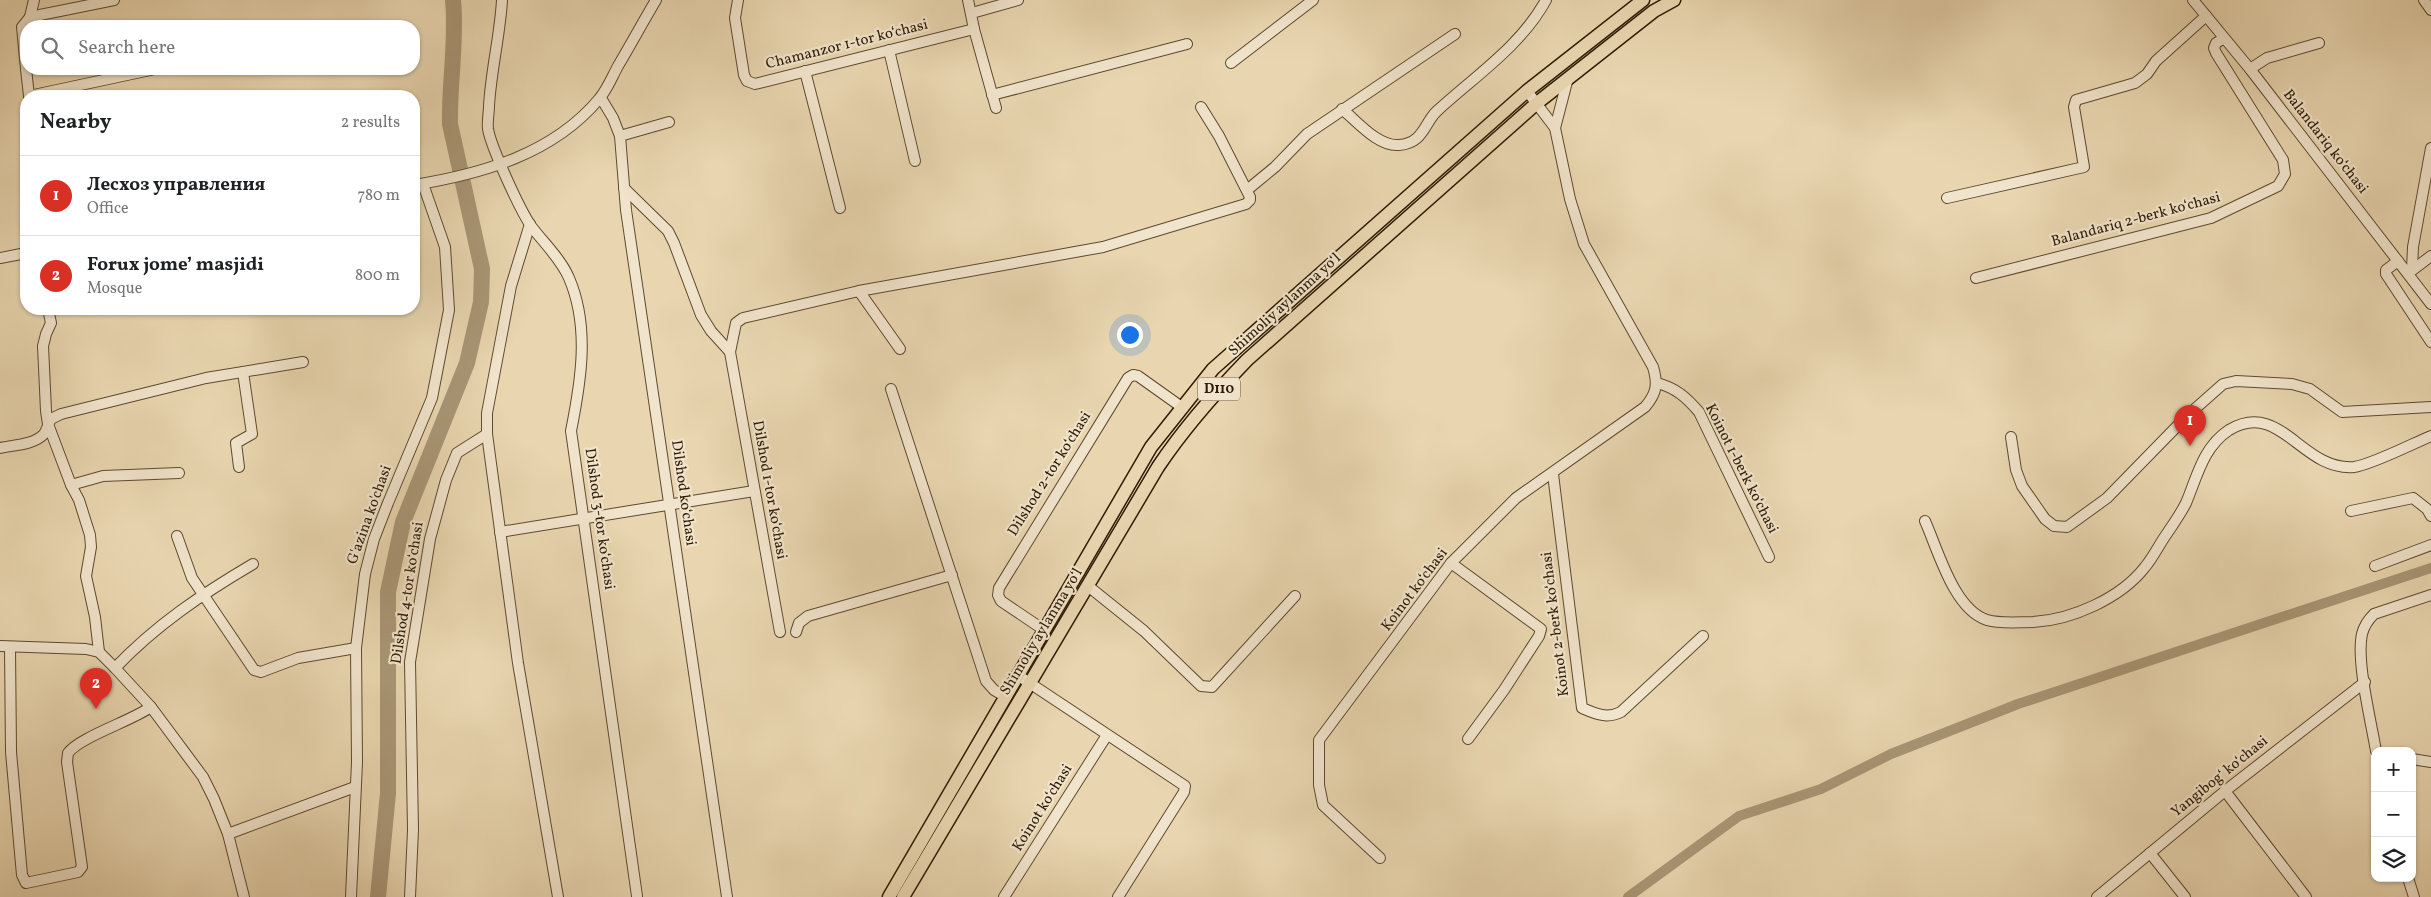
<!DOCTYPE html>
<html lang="en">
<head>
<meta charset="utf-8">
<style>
  :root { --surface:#fff; --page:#f2f2f2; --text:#202124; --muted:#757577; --line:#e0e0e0; --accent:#d93025 }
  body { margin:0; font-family:Vollkorn,serif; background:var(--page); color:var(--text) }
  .controls { position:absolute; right:15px; bottom:15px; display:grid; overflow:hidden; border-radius:10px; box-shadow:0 1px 4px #0004 }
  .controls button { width:45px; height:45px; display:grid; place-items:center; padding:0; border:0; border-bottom:1px solid var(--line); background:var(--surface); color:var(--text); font:25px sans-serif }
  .you { position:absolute; left:1129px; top:334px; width:18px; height:18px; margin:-12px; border:4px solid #fff; border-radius:50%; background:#1a73e8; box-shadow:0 0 0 8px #1a73e833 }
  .badge { display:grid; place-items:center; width:32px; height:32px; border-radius:50%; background:var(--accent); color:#fff; font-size:16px; font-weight:700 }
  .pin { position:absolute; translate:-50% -41px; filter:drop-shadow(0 1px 2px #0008) }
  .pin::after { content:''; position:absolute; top:26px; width:18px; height:15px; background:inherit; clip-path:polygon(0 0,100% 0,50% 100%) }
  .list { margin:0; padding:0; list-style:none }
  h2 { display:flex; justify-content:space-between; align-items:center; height:65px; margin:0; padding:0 20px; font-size:21px }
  h2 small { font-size:16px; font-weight:400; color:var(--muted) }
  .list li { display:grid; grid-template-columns:32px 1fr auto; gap:15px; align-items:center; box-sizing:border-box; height:80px; padding:0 20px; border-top:1px solid var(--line) }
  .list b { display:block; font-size:19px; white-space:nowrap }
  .list p { margin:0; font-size:16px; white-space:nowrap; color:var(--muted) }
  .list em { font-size:16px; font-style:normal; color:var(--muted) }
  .icon { flex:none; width:28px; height:28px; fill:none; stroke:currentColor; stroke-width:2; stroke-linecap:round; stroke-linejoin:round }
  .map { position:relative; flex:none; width:2431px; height:897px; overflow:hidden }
  .search { position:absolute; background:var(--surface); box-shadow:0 1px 4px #0004; left:20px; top:20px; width:400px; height:55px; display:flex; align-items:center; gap:12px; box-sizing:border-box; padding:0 18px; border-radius:20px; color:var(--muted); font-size:19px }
  .panel { position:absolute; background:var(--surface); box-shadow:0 1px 4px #0004; left:20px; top:90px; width:400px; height:225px; border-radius:20px }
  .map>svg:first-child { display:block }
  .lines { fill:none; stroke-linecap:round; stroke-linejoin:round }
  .canal { stroke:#a99676; stroke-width:10 }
  .river { stroke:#a99676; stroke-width:16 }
  .minor-casing { stroke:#5d4a2f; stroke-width:12 }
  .major-casing { stroke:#2e1b04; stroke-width:15 }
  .minor { stroke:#f1e4cc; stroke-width:10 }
  .major { stroke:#e9d6b0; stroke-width:12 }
  .labels { text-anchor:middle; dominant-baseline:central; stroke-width:4.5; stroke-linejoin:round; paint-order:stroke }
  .shield { fill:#f1e4cc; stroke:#685740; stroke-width:1 }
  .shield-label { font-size:14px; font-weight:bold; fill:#2e1b04 }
  .street-label { font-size:15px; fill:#2e1b04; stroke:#f1e4cc }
</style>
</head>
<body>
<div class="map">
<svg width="2431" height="897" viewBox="0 0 2431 897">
  <rect width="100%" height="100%" fill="#e9d6b0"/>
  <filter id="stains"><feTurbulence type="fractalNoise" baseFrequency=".004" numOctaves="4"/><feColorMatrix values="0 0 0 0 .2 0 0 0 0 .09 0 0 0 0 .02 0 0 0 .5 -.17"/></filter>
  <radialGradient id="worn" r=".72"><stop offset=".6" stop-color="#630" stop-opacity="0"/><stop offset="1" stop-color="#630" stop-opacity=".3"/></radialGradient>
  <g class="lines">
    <!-- canal -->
    <path class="canal" d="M1628 897 1739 816 1821 789 1891 754 2018 704 2431 568"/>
    <!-- river -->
    <path class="river" d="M378 897 388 793V592L403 522 467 363 481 302 482 269 450 124C449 83 457 42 453 0"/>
    <!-- minor casing -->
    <g class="minor-casing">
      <g id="minor">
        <path d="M502 0C500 36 491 70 489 106 489 113 487 122 488 129 491 147 520 210 531 226 543 242 561 259 569 278 590 327 581 381 571 431L637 896"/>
        <path d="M738 0 735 18 744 75 747 81 755 84 974 29"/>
        <path d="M968 0 974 29 996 108"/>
        <path d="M2193 0 2250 69 2431 304"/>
        <path d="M2424 0 2431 10"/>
        <path d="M972 13 1018 0"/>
        <path d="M30 17 34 0"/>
        <path d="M889 50 915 161"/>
        <path d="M1231 63 1313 0"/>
        <path d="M26 69 22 27 30 17 114 0"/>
        <path d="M26 69 29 96"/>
        <path d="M2250 69 2267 58 2319 43"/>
        <path d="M805 71 840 208"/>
        <path d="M992 95 1187 44"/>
        <path d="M29 96 155 69"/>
        <path d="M601 98 613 118 620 136 626 210 727 897"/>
        <path d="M1342 109C1357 121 1378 147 1399 145 1424 143 1424 123 1437 111 1475 76 1521 46 1546 0"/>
        <path d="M1555 128 1568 78"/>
        <path d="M620 136 669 122"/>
        <path d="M414 185C482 174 553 154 599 99 607 90 612 77 618 66 631 44 643 22 656 0"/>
        <path d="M624 188 668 231 674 243 701 315 711 331 730 352"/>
        <path d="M1247 190 1275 167 1307 134 1455 34"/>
        <path d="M1947 198 2084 167 2074 107 2076 100 2135 83 2147 74 2156 61 2206 16"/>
        <path d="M0 258 26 253"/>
        <path d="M2398 261 2386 270V274L2431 342"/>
        <path d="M2412 269 2413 247 2431 148"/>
        <path d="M2410 272 2431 256"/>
        <path d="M1976 278 2211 218 2278 186 2285 174 2283 160 2216 53 2214 48 2216 43 2223 39"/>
        <path d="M859 291 900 349"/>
        <path d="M48 309 51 323 46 334 43 346 46 411 48 424 71 485 79 500 90 535 91 547 86 576 95 617 99 652"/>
        <path d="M1657 383C1676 388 1686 397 1699 412L1769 557"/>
        <path d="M891 389 986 681 994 690 1006 697"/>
        <path d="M487 434V413L511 286 530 224"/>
        <path d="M2011 437 2016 470 2022 486 2045 519 2054 526 2067 527 2107 498 2188 415 2223 384 2236 381 2292 384 2310 389 2342 412 2431 407"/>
        <path d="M0 448C13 445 34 445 44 434 47 430 48 424 51 419L61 414 206 378 303 362"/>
        <path d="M239 467 236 443 252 434 243 372"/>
        <path d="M1553 474 1582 708C1596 714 1607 719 1621 712L1703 636"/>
        <path d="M71 485 103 476 179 473"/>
        <path d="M2351 511 2413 498 2427 509 2431 516"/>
        <path d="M1925 521C1938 550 1954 610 1987 620 2001 624 2018 622 2033 622 2072 620 2121 598 2145 567 2154 556 2160 543 2168 532 2174 523 2181 513 2186 503 2197 477 2203 447 2229 430 2281 399 2301 471 2354 467 2371 465 2414 443 2431 436"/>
        <path d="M500 532 754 491"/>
        <path d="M177 536 192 578 254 670 261 672 298 658 356 648"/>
        <path d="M1451 563 1541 629 1539 636 1504 690 1468 739"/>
        <path d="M2375 566 2431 545"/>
        <path d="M1088 586 1144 631 1201 686 1212 687 1295 596"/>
        <path d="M1044 630 1001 601 998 595 999 588 1128 378 1133 375 1138 376 1183 408"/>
        <path d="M780 632 730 352 736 323 743 318 859 291 1103 247 1246 204 1250 200V197L1219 136 1201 107"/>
        <path d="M796 632 799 623 808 616 952 575"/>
        <path d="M0 646 86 649 99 652 115 668 151 707 203 777 214 799 228 834 244 897"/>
        <path d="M10 647 11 752 22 875 26 883 78 872 82 867 67 762 68 753C80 737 131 721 151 707"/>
        <path d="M115 668C156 625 202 594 253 564"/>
        <path d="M1019 676 1185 786 1184 792 1118 897"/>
        <path d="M2376 751C2371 721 2356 661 2362 634 2364 626 2368 620 2374 614L2431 595"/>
        <path d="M2412 759 2431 762"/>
        <path d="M2225 791 2306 897"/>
        <path d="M228 834 355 787"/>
        <path d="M2150 853 2185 897"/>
        <path d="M1380 858 1323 805 1319 785V740L1451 563 1516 498 1645 407C1657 393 1658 384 1653 367L1584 244 1570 199 1555 128 1527 91"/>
        <path d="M2408 878 2414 897"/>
        <path d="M351 897 357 762 356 648 365 574 374 539 388 503 432 398 449 310 445 247 423 184"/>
        <path d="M410 897 413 830 410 662 430 539 446 480 457 453 487 434 518 663 558 897"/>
        <path d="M1004 897 1107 735"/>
        <path d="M2097 897 2225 791 2365 682"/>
      </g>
    </g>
    <!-- major casing -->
    <g class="major-casing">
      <g id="major">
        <path d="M889 897 1151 447 1213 369 1527 91 1643 0"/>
        <path d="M903 897 1158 467C1184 428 1215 393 1247 360L1537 103 1654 11 1674 0"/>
      </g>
    </g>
    <!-- minor -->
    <use href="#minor" class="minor"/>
    <!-- major -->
    <use href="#major" class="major"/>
  </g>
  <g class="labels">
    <!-- shield labels -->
    <rect class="shield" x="1198" y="377.5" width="42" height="23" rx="4"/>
    <g class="shield-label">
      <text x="1219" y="389">D110</text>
    </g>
    <!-- street labels -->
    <g class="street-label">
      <text transform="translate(847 45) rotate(-14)">Chamanzor 1-tor koʻchasi</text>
      <text transform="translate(2325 142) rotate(52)">Balandariq koʻchasi</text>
      <text transform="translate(2136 220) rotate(-15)">Balandariq 2-berk koʻchasi</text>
      <text transform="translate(1285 305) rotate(-42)">Shimoliy aylanma yoʻl</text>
      <text transform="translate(1741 469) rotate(63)">Koinot 1-berk koʻchasi</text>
      <text transform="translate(1050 474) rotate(-58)">Dilshod 2-tor koʻchasi</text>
      <text transform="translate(769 490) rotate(80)">Dilshod 1-tor koʻchasi</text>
      <text transform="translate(683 493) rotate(82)">Dilshod koʻchasi</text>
      <text transform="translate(370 515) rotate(-70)">G'azina ko'chasi</text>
      <text transform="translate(599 519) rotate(82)">Dilshod 3-tor koʻchasi</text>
      <text transform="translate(1415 590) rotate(-53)">Koinot koʻchasi</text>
      <text transform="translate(408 593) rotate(-81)">Dilshod 4-tor koʻchasi</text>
      <text transform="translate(1556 624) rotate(-97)">Koinot 2-berk koʻchasi</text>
      <text transform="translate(1042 632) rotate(-59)">Shimoliy aylanma yoʻl</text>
      <text transform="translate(2220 777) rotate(-39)">Yangibogʻ koʻchasi</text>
      <text transform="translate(1043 808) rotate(-58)">Koinot koʻchasi</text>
    </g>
  </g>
  <rect width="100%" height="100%" filter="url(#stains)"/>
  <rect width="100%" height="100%" fill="url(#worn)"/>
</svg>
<div class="controls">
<button>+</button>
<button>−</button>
<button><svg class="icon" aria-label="layers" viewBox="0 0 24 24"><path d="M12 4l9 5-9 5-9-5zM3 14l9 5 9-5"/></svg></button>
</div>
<div class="you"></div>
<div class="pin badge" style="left:2190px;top:446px">1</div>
<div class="pin badge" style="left:96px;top:709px">2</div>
<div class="search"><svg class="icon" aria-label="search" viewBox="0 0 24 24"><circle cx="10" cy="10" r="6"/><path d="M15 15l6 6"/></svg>Search here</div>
<section class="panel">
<h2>Nearby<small>2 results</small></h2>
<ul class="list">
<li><span class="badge">1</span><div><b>Лесхоз управления</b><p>Office</p></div><em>780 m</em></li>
<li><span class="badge">2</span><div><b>Forux jome’ masjidi</b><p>Mosque</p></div><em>800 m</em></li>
</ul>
</section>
</div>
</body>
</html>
